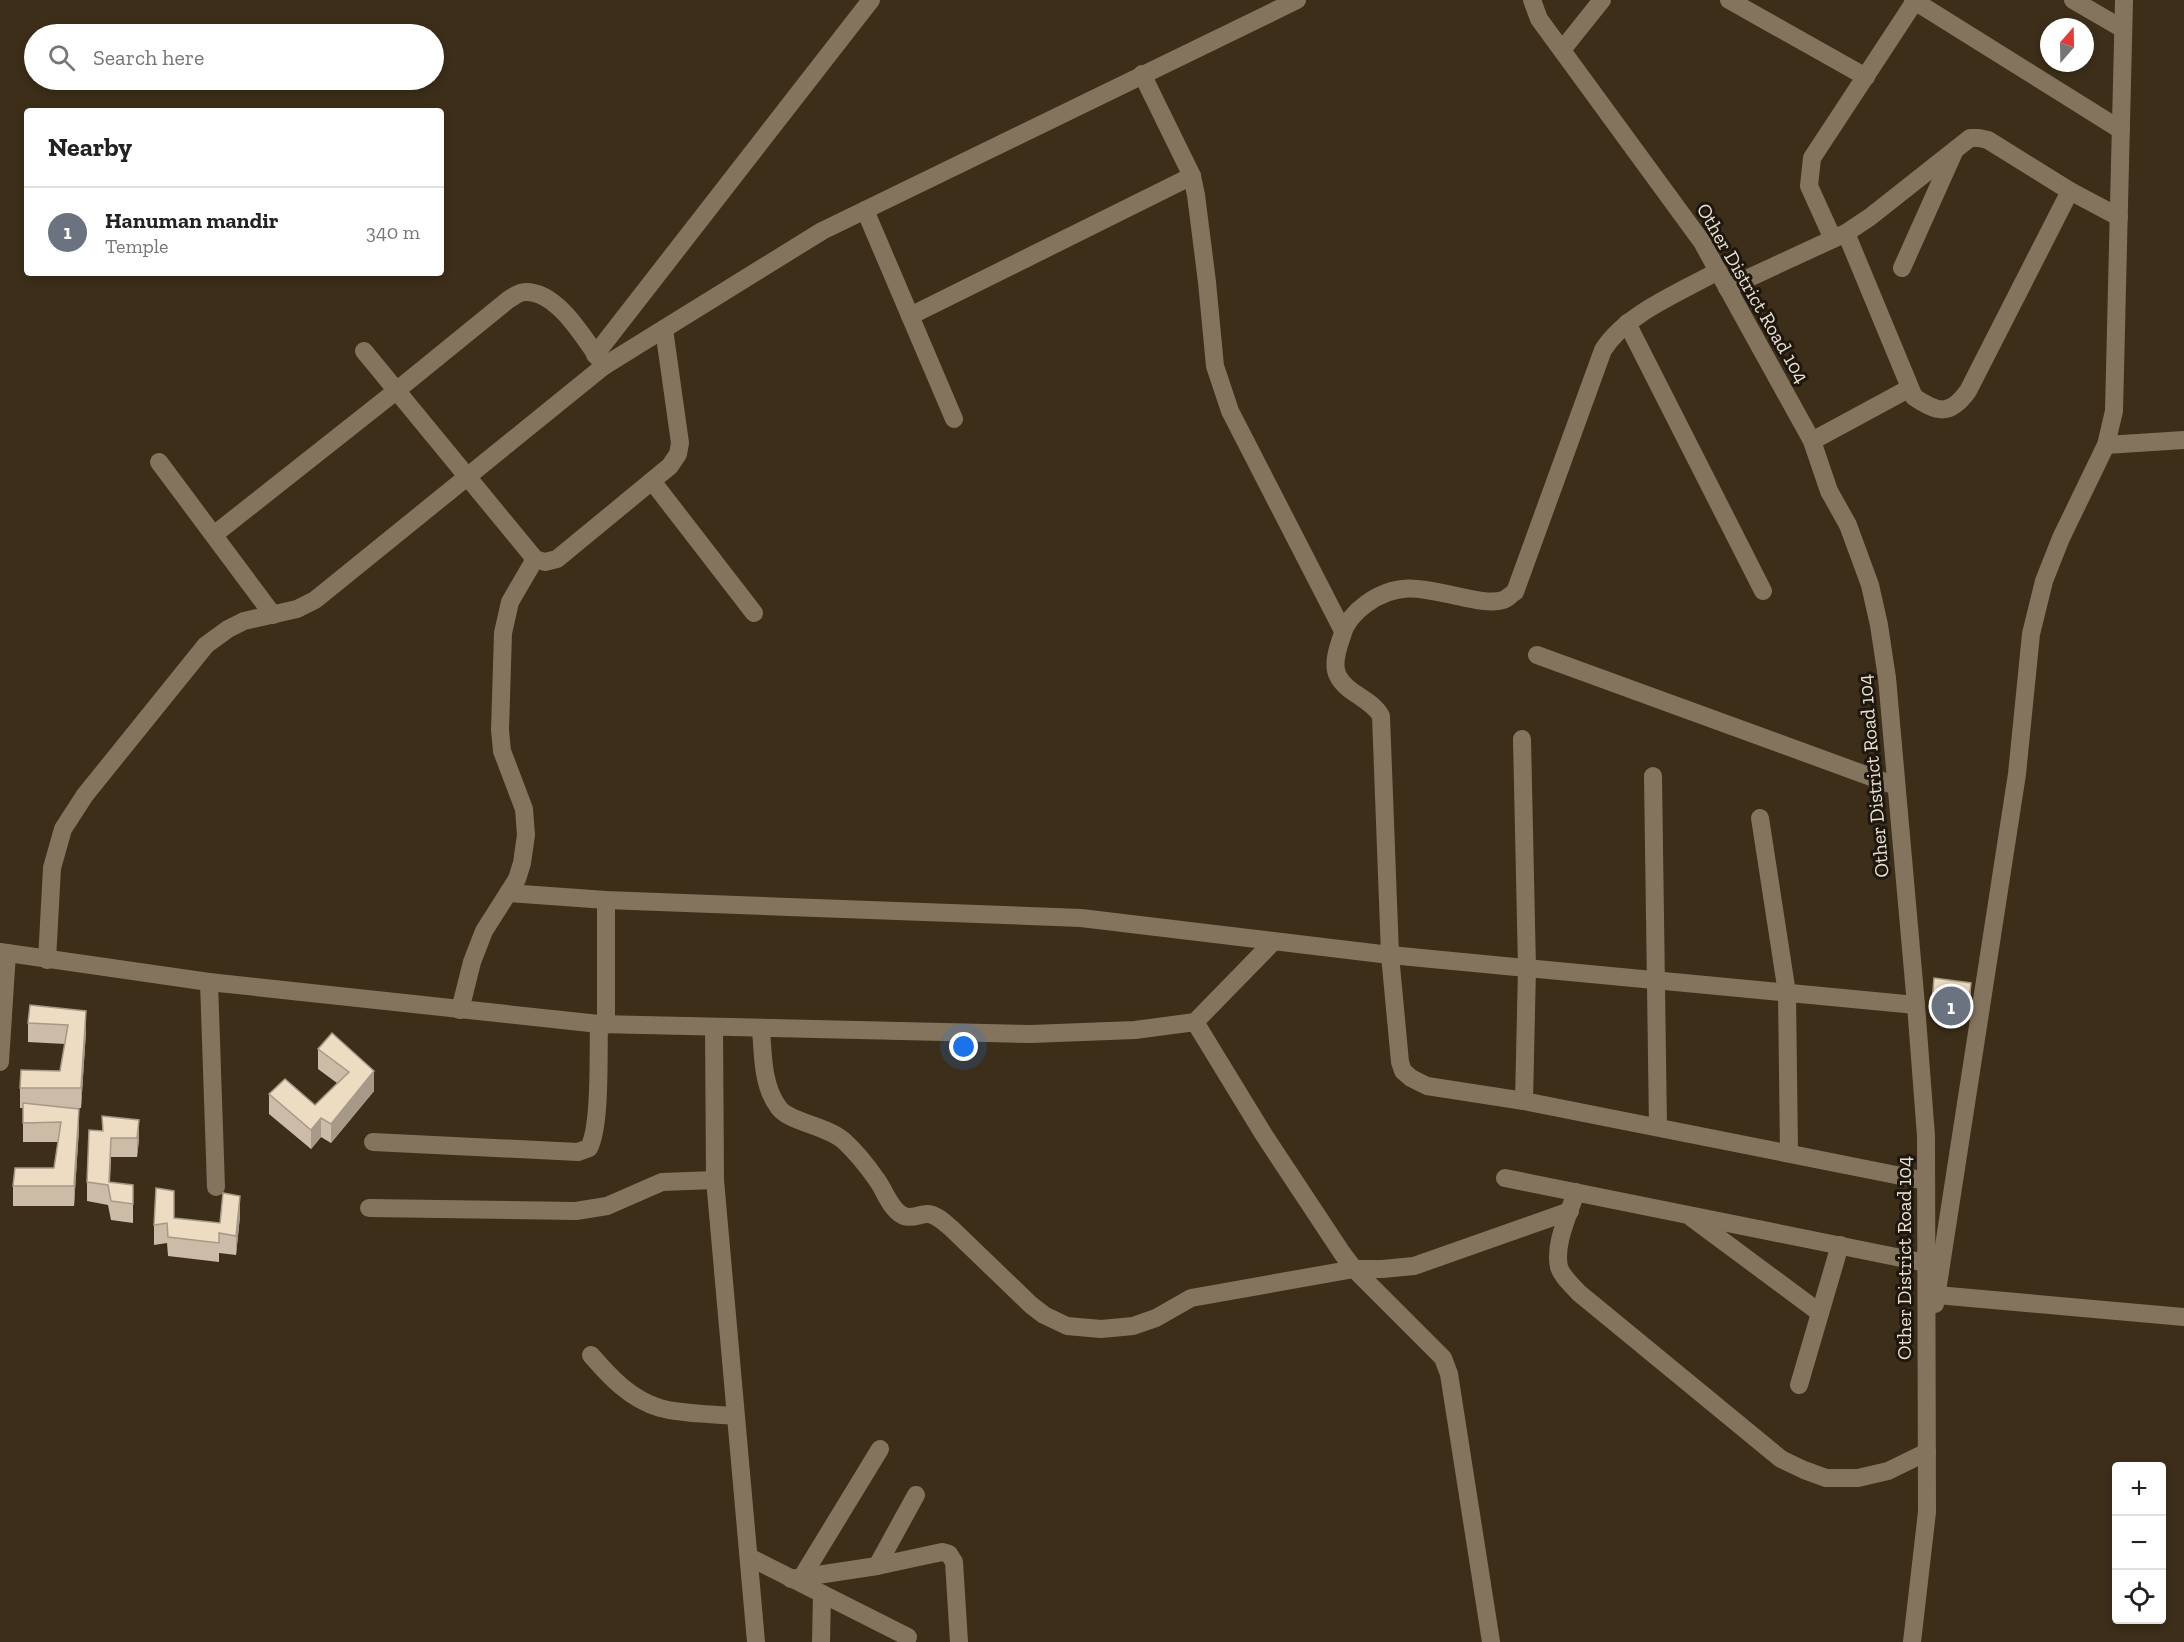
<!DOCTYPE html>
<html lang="en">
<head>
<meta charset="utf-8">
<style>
  :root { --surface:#fff; --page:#f2f2f2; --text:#222; --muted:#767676; --line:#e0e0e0; --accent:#111827 }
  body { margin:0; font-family:"Zilla Slab",serif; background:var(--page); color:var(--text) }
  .controls { position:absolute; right:18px; bottom:18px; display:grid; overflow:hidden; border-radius:6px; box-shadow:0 3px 9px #0003 }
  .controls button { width:54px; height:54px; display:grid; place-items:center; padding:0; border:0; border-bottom:2px solid var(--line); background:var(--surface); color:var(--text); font:30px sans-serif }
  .compass { position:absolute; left:2040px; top:18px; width:54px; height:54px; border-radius:50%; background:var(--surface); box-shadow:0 3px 9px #0003; rotate:20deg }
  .you { position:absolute; left:964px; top:1047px; width:21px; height:21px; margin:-15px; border:4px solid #fff; border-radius:50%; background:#1a73e8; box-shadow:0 0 0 9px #1a73e833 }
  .badge { display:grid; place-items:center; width:39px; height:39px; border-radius:50%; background:var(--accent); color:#fff; font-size:20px; font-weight:700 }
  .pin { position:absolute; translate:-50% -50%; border:3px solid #fff; box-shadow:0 2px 6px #0006 }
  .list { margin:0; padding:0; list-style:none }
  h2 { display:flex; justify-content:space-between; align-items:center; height:78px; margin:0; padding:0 24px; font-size:26px }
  h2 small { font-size:20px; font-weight:400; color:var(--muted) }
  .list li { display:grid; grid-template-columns:39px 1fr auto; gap:18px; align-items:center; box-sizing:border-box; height:90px; padding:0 24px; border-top:2px solid var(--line) }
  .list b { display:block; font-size:22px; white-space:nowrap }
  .list p { margin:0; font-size:20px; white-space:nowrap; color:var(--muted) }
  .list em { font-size:20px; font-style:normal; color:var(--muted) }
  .icon { flex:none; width:33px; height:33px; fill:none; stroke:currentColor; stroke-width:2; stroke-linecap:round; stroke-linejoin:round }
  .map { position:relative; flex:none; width:2184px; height:1642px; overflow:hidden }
  .search { position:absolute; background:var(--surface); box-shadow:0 3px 9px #0003; left:24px; top:24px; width:420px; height:66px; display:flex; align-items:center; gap:15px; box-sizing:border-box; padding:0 21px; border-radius:33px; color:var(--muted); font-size:22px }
  .panel { position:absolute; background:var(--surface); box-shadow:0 3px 9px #0003; left:24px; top:108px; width:420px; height:168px; border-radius:6px }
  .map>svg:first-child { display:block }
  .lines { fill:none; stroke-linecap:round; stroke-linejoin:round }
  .minor { stroke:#84745d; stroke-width:18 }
  .wall { fill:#ccbca7 }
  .shaded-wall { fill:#a69988 }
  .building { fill:#eddbc2; stroke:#a69988; stroke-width:1.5 }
  .labels { text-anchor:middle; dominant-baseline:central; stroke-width:6; stroke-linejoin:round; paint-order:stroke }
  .street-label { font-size:20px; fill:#ebe2d6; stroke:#1e170e }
</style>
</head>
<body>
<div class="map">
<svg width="2184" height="1642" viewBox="0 0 2184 1642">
  <rect width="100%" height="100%" fill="#3c2e19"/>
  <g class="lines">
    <!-- minor -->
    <g class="minor">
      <path d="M1532 0 1539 19 1702 242 1812 441 1829 491 1848 525 1870 585 1879 625 1887 678 1916 1005 1926 1136 1927 1512 1912 1642"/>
      <path d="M1729 0 1866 77"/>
      <path d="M1913 0 2121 130"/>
      <path d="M2073 0 2123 29"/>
      <path d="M1562 50 1602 0"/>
      <path d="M1142 74 1192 176 1196 195 1207 282 1215 366 1230 411 1343 631"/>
      <path d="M865 210 954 419"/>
      <path d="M1846 233 1914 397C1938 413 1950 416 1968 391L2070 191"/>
      <path d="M1833 239 1809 186 1812 158 1915 1"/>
      <path d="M1902 268 1954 152"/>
      <path d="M1718 271C1681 292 1625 314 1603 350L1515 592C1511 594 1507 599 1503 600 1494 603 1481 601 1471 599 1431 592 1403 577 1366 604 1356 611 1345 623 1342 636 1338 647 1332 665 1338 676 1347 694 1371 698 1381 716L1390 955 1400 1062 1403 1071 1411 1078 1427 1086 1524 1101 1926 1181"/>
      <path d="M1727 288 1846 233 1870 217 1970 138H1979L1988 140 2070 191 2119 217"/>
      <path d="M910 316 1192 176"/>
      <path d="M1627 323 1763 591"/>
      <path d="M364 351 535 559 545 562 557 559 670 466 678 454 680 443 664 329"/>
      <path d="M595 355 871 0"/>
      <path d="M1812 441 1910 388"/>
      <path d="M2106 445 2184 440"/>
      <path d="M159 462 273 615"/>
      <path d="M652 481 754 613"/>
      <path d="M215 534 396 391 508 300C513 297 519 292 525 292 559 291 586 342 604 366"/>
      <path d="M1537 655 1896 786"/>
      <path d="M1522 739 1527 968 1524 1101"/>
      <path d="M1653 776 1658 1127"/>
      <path d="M1760 818 1787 993 1789 1153"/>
      <path d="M508 893 606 900 1081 918 1390 955 1916 1005"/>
      <path d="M606 900V1025"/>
      <path d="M0 952 209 982 599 1024 1031 1034 1135 1030 1195 1022 1273 942"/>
      <path d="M47 960 52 868 63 829 85 795 206 645 228 629 244 621 297 609 315 600 604 366 822 231 1297 0"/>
      <path d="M209 982 216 1187"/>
      <path d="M460 1010 472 962 484 931 517 879 522 863 526 835 524 809 502 751 500 730 503 633 510 602 535 559"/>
      <path d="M1195 1022 1264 1135 1342 1253 1354 1269 1443 1358 1449 1374 1491 1642"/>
      <path d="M714 1027 715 1180 756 1642"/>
      <path d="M761 1028C763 1054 762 1086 779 1108 791 1123 826 1125 844 1141 856 1152 868 1167 877 1180 885 1191 891 1211 904 1216 912 1219 920 1214 927 1214 936 1214 944 1222 951 1228L1031 1305 1044 1315 1067 1326 1101 1329 1133 1326 1156 1318 1191 1298 1354 1269H1382L1414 1266 1570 1211"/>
      <path d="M0 1062 7 953"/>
      <path d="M373 1142 578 1152 589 1148C601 1125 598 1053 599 1024"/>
      <path d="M1505 1178 1926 1263"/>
      <path d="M1576 1192C1569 1214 1554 1243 1559 1267 1562 1277 1572 1285 1579 1293L1781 1459 1804 1470 1826 1478H1858L1888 1471 1927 1452"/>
      <path d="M369 1208 576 1211 607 1206 662 1182 715 1180"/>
      <path d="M1692 1218 1820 1313"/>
      <path d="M1937 1295 2184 1317"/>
      <path d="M1935 1304 2017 774 2031 634 2044 581 2061 538 2106 445 2114 411 2124 0"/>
      <path d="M591 1355C610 1377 630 1399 660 1408 681 1414 713 1414 735 1416"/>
      <path d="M1799 1385 1840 1245"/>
      <path d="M749 1557 908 1637"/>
      <path d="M877 1566 916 1495"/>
      <path d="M802 1577 880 1449"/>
      <path d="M791 1579 877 1566 942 1552 949 1554 954 1562 959 1642"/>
      <path d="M821 1642 822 1594"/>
    </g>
  </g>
  <!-- wall -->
  <g class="wall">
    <path d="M1971 996 1968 1021 1932 1016V1003Z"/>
    <path d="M30 1005 86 1031 81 1108H67L79 1128 74 1206H13V1186L54 1168 58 1142H23V1108H20V1088L60 1071 65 1044 28 1042V1023Z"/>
    <path d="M318 1049 374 1091 331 1143 321 1137 311 1149 269 1114V1094L315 1105 337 1083 318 1069Z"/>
    <path d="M102 1116 139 1139 137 1157H111L110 1182 133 1204V1223L111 1220 108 1205 87 1201V1182L102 1131Z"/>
    <path d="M240 1216 236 1255 219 1253V1262L168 1256 167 1243 154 1245V1225L174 1218 220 1223Z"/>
  </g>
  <!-- shaded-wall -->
  <g class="shaded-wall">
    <path d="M1971 983V996L1968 1021V1008Z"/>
    <path d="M86 1011V1031L81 1108V1088Z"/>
    <path d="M374 1071V1091L331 1143V1124Z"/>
    <path d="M79 1109V1128L74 1206V1186Z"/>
    <path d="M321 1118V1137L311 1149V1130Z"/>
    <path d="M139 1120V1139L137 1157V1138Z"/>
    <path d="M240 1196V1216L236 1255V1236Z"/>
  </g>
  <!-- building -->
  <g class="building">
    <path d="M1934 978 1971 983 1968 1008 1932 1003Z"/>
    <path d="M30 1005 86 1011 81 1088H20L21 1070 60 1071 68 1025 28 1023Z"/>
    <path d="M332 1033 374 1071 331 1124 321 1118 311 1130 269 1094 285 1079 315 1105 349 1072 318 1049Z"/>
    <path d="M23 1103 79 1109 74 1186H13L15 1168H54L61 1122 23 1123Z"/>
    <path d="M102 1116 139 1120 137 1138H111L109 1182 133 1185V1204L111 1201 108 1185 87 1182 89 1130 103 1131Z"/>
    <path d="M156 1188 174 1191V1218L220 1223 223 1193 240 1196 236 1236 219 1233V1243L168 1237 167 1223 154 1225Z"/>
  </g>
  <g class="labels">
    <!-- street labels -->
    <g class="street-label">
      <text transform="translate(1753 293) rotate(60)">Other District Road 104</text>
      <text transform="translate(1873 776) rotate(-95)">Other District Road 104</text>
      <text transform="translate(1904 1258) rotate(-90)">Other District Road 104</text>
    </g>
  </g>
</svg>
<div class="controls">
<button>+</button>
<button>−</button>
<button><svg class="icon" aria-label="locate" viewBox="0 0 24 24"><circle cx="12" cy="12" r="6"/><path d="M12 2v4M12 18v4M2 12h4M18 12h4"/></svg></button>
</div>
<svg class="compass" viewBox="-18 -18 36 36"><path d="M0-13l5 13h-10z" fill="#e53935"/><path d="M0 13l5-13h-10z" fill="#767676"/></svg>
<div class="you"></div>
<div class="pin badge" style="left:1951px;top:1006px;background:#6b7280">1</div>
<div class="search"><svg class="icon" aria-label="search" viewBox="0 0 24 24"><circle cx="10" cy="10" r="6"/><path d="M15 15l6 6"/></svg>Search here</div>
<section class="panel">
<h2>Nearby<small></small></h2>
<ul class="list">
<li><span class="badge" style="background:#6b7280">1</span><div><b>Hanuman mandir</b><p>Temple</p></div><em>340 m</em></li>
</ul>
</section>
</div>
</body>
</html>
